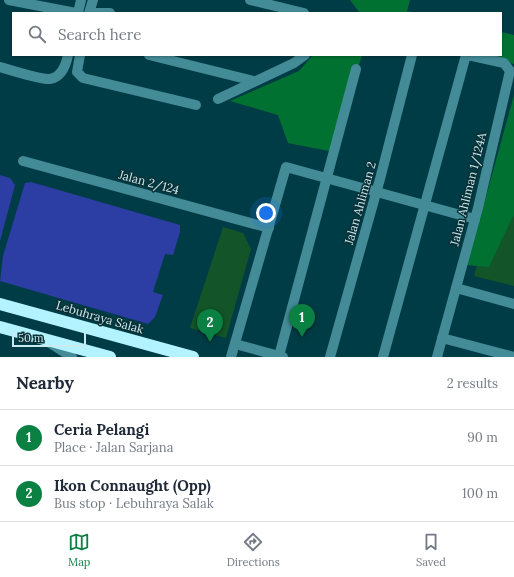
<!DOCTYPE html>
<html lang="en">
<head>
<meta charset="utf-8">
<style>
  :root { --surface:#fff; --page:#f2f2f3; --text:#1f2937; --muted:#747a83; --line:#e0e1e3; --accent:#0b8043 }
  body { margin:0; font-family:Lora,serif; background:var(--page); color:var(--text) }
  .scale { position:absolute; left:12px; bottom:10px; width:74px; box-sizing:border-box; padding-left:4px; border:2px solid #c9eaf0; border-top:0; font-size:11px; line-height:14px; white-space:nowrap; color:#c9eaf0; -webkit-text-stroke:3px #0a3036; paint-order:stroke }
  .you { position:absolute; left:266px; top:213px; width:14px; height:14px; margin:-10px; border:3px solid #fff; border-radius:50%; background:#1a73e8; box-shadow:0 0 0 6px #1a73e833 }
  .badge { display:grid; place-items:center; width:26px; height:26px; border-radius:50%; background:var(--accent); color:#fff; font-size:13px; font-weight:700 }
  .pin { position:absolute; translate:-50% -33px; filter:drop-shadow(0 1px 2px #0008) }
  .pin::after { content:''; position:absolute; top:21px; width:14px; height:12px; background:inherit; clip-path:polygon(0 0,100% 0,50% 100%) }
  .list { margin:0; padding:0; list-style:none }
  h2 { display:flex; justify-content:space-between; align-items:center; height:52px; margin:0; padding:0 16px; font-size:17px }
  h2 small { font-size:13px; font-weight:400; color:var(--muted) }
  .list li { display:grid; grid-template-columns:26px 1fr auto; gap:12px; align-items:center; box-sizing:border-box; height:56px; padding:0 16px; border-top:1px solid var(--line) }
  .list b { display:block; font-size:15px; white-space:nowrap }
  .list p { margin:0; font-size:13px; white-space:nowrap; color:var(--muted) }
  .list em { font-size:13px; font-style:normal; color:var(--muted) }
  .icon { flex:none; width:22px; height:22px; fill:none; stroke:currentColor; stroke-width:2; stroke-linecap:round; stroke-linejoin:round }
  .map { position:relative; flex:none; width:514px; height:357px; overflow:hidden }
  .search { position:absolute; background:var(--surface); box-shadow:0 1px 3px #0004; left:12px; right:12px; top:12px; height:44px; display:flex; align-items:center; gap:10px; box-sizing:border-box; padding:0 14px; border-radius:0px; color:var(--muted); font-size:15px }
  .sheet { height:164px; background:var(--surface) }
  nav { display:flex; justify-content:space-around; align-items:center; box-sizing:border-box; height:56px; border-top:1px solid var(--line); background:var(--surface); font-size:11px; color:var(--muted) }
  nav a { display:grid; justify-items:center; gap:2px }
  nav .on { color:var(--accent) }
  .map>svg:first-child { display:block }
  .green { fill:#135529 }
  .forest { fill:#007131 }
  .water { fill:#2c3da3 }
  .lines { fill:none; stroke-linecap:round; stroke-linejoin:round }
  .minor { stroke:#438b97; stroke-width:10 }
  .highway { stroke:#b3f3ff; stroke-width:12 }
  .labels { text-anchor:middle; dominant-baseline:central; stroke-width:3; stroke-linejoin:round; paint-order:stroke }
  .street-label { font-size:12px; fill:#c9eaf0; stroke:#0a3036 }
</style>
</head>
<body>
<div class="map">
<svg width="514" height="357" viewBox="0 0 514 357">
  <rect width="100%" height="100%" fill="#003c45"/>
  <!-- green -->
  <g class="green">
    <path d="M514 131V286L474 276Z"/>
    <path d="M223 227 243 233 251 249 226 338 190 328Z"/>
  </g>
  <!-- forest -->
  <g class="forest">
    <path d="M350 0H410L407 11 415 13H360Z"/>
    <path d="M501 32 514 35V64L482 55H501Z"/>
    <path d="M313 55H365L362 56 329 151 288 143 278 115 230 101 299 71Z"/>
    <path d="M514 95V216L512 218 489 267 467 265Z"/>
  </g>
  <!-- water -->
  <g class="water">
    <path d="M0 175 10 178 15 185 0 241Z"/>
    <path d="M31 182 180 225V232L173 255 165 254 153 292 163 295 155 317 148 324 0 281 3 256 25 183Z"/>
  </g>
  <g class="lines">
    <!-- minor -->
    <g class="minor">
      <path d="M9 0 76 13"/>
      <path d="M250 0 304 13"/>
      <path d="M78 13 81 0"/>
      <path d="M89 13 93 0"/>
      <path d="M96 13H110"/>
      <path d="M80 55 77 72 83 78 196 105"/>
      <path d="M149 55 254 81"/>
      <path d="M0 67C10 70 42 80 50 79 62 77 66 65 68 55"/>
      <path d="M218 99 294 63 305 55"/>
      <path d="M23 161 269 228"/>
      <path d="M456 288 514 304"/>
      <path d="M442 338 514 357"/>
      <path d="M50 343 72 357"/>
      <path d="M235 344 283 357"/>
      <path d="M279 356 356 69"/>
      <path d="M231 357 286 167 475 219"/>
      <path d="M330 357 380 179 412 55"/>
      <path d="M383 357 466 55"/>
      <path d="M437 357 478 208 510 71 504 63 468 55"/>
    </g>
    <!-- highway -->
    <g class="highway">
      <path d="M0 304 193 357"/>
      <path d="M0 327 110 357"/>
    </g>
  </g>
  <g class="labels">
    <!-- street labels -->
    <g class="street-label">
      <text transform="translate(149 182) rotate(15)">Jalan 2/124</text>
      <text transform="translate(468 189) rotate(-76)">Jalan Ahliman 1/124A</text>
      <text transform="translate(360 203) rotate(-74)">Jalan Ahliman 2</text>
      <text transform="translate(100 317) rotate(16)">Lebuhraya Salak</text>
    </g>
  </g>
</svg>
<div class="scale">50 m</div>
<div class="you"></div>
<div class="pin badge" style="left:302px;top:337px">1</div>
<div class="pin badge" style="left:210px;top:342px">2</div>
<div class="search"><svg class="icon" aria-label="search" viewBox="0 0 24 24"><circle cx="10" cy="10" r="6"/><path d="M15 15l6 6"/></svg>Search here</div>
</div>
<section class="sheet">
<h2>Nearby<small>2 results</small></h2>
<ul class="list">
<li><span class="badge">1</span><div><b>Ceria Pelangi</b><p>Place · Jalan Sarjana</p></div><em>90 m</em></li>
<li><span class="badge">2</span><div><b>Ikon Connaught (Opp)</b><p>Bus stop · Lebuhraya Salak</p></div><em>100 m</em></li>
</ul>
</section>
<nav>
<a class="on"><svg class="icon" aria-label="map" viewBox="0 0 24 24"><path d="M3 6l6-2 6 2 6-2v14l-6 2-6-2-6 2zM9 4v14M15 6v14"/></svg>Map</a>
<a><svg class="icon" aria-label="directions" viewBox="0 0 24 24"><path d="M12 3l9 9-9 9-9-9zM9 14v-3h6M13 9l2 2-2 2"/></svg>Directions</a>
<a><svg class="icon" aria-label="saved" viewBox="0 0 24 24"><path d="M7 4h10v16l-5-4-5 4z"/></svg>Saved</a>
</nav>
</body>
</html>
